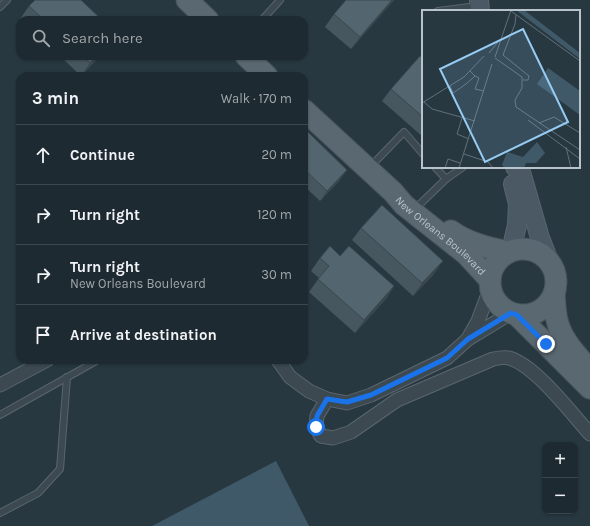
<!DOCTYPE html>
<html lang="en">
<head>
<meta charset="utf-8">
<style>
  :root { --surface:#1e2a31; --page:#2b363d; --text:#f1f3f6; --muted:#a1a7ab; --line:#3c464d }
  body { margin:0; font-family:Karla,sans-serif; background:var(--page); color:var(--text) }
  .controls { position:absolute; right:12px; bottom:12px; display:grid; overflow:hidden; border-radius:8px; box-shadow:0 1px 3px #0004 }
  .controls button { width:36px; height:36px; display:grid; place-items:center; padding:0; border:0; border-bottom:1px solid var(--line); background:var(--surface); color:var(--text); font:20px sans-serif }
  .stop { position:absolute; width:12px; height:12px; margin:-9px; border:3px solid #1a73e8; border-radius:50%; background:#fff }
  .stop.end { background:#1a73e8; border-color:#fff; box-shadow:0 1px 4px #0008 }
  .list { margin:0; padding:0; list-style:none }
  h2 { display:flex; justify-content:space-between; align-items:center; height:52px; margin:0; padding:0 16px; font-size:17px }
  h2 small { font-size:13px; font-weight:400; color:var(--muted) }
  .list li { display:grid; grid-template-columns:26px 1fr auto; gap:12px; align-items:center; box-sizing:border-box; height:60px; padding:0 16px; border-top:1px solid var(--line) }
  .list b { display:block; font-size:15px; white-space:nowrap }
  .list p { margin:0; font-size:13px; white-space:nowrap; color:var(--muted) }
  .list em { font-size:13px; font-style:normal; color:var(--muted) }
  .icon { flex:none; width:22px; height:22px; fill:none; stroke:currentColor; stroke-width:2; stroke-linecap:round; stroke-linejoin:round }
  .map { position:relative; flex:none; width:590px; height:526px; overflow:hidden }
  .search { position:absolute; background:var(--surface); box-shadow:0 1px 3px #0004; left:16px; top:16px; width:292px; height:44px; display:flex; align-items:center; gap:10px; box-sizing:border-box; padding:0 14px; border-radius:12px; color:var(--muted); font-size:15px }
  .panel { position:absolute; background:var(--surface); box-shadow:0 1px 3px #0004; left:16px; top:72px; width:292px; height:292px; border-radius:12px }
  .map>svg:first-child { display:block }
  .water { fill:#3f5969 }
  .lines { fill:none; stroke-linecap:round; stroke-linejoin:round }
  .lane-casing { stroke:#5a666e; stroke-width:8 }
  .street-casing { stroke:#5a666e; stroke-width:15 }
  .secondary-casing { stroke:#5a666e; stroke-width:20 }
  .primary-casing { stroke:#49555d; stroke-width:23 }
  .lane { stroke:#3c4951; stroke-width:6 }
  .street { stroke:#3c4951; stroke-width:13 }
  .secondary { stroke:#4a5964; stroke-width:18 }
  .primary { stroke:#5a6871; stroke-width:21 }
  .wall { fill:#47575f }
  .shaded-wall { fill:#3a474d }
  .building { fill:#53656e; stroke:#3a474d }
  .route { stroke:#1a73e8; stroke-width:5 }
  .labels { text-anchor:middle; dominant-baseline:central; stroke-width:3.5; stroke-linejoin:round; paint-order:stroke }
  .street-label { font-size:11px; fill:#b9c3cb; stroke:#212e36 }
  .inset-road { fill:none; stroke:#627078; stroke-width:1 }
  .view { fill:#96ccf3; fill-opacity:0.15; stroke:#96ccf3; stroke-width:2 }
  .inset-edge { fill:none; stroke:#b9c3cb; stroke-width:2 }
</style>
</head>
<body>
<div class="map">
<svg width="590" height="526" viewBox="0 0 590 526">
  <rect width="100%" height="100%" fill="#283841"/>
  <!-- water -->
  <path class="water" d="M276 461 309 526H152Z"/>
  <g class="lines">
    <!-- lane casing -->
    <g class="lane-casing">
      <g id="lane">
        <path d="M0 7 7 0"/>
        <path d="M438 11 477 6"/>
        <path d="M262 20 280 0"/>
        <path d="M371 166 404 132 423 154"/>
        <path d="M435 167 446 179 463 167"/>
        <path d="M418 206 446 179"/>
        <path d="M0 415 98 360"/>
        <path d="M0 513 38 493 60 469 67 377"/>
      </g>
    </g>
    <!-- street casing -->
    <g class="street-casing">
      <g id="street">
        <path d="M468 339 478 321 490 289"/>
        <path d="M278 360 290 377 309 391 327 399 347 403 371 395 447 358 468 339 511 313"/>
        <path d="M0 385 47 360"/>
        <path d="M327 399 317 416 316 427 321 436 333 438 351 432 397 400 493 359C498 358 504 357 509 358 535 365 572 414 590 434"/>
      </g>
    </g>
    <!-- secondary casing -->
    <g class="secondary-casing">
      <g id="secondary">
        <path d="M479 0 480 11"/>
        <path d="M515 167 521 172 540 238 549 261"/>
        <path d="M511 251 517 225 518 204 513 184"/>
      </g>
    </g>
    <!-- primary casing -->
    <g class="primary-casing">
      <g id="primary">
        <path d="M187 0 208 20"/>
        <path d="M246 56 267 76"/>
        <path id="s1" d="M304 110 393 192 404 205 466 254 490 280"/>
        <path d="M451 231C467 243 489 248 508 252"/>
        <circle cx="523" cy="282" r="33"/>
        <path d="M554 294C555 304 555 315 558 324 563 341 578 357 590 370"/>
        <path d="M517 315 590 388"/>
      </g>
    </g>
    <!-- lane -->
    <use href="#lane" class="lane"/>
    <!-- street -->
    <use href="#street" class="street"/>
    <!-- secondary -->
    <use href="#secondary" class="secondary"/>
    <!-- primary -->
    <use href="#primary" class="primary"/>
  </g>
  <!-- wall -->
  <g class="wall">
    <path d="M394 0 351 49 325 27 334 14Z"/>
    <path d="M29 6 102 20H22L20 19Z"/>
    <path d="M60 56H100L81 76Z"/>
    <path d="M423 58V137L382 101 391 89Z"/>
    <path d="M304 133 340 180 320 201 304 186Z"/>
    <path d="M361 228 434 274 413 296 352 240Z"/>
    <path d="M340 256 394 286 386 299 355 333 309 292 319 278 311 271 320 258Z"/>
  </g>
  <!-- shaded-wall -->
  <g class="shaded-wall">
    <path d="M392 0H394L351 49 360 37Z"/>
    <path d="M97 56H100L81 76 90 63Z"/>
    <path d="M347 170 340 180 320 201 327 191Z"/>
    <path d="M443 261 434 274 413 296 422 283Z"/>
    <path d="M394 286 386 299 355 333 364 320Z"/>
  </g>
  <!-- building -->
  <g class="building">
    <path d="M35 0H81L102 20H44L29 6Z"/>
    <path d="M346 0H392L360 37 334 14Z"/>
    <path d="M83 56H97L90 63Z"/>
    <path d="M420 56 423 58V117L391 89Z"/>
    <path d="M306 130 347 170 327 191 304 169V133Z"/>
    <path d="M382 205 443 261 422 283 361 228Z"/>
    <path d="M330 246 340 256 349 246 394 286 364 320 318 279 329 266 320 258Z"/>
  </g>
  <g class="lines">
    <!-- route -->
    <path class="route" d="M316 427 317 416 327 399 347 402 371 395 447 358 468 339 511 313 517 315 546 344"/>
  </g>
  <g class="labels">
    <!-- street labels -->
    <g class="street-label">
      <text stroke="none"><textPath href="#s1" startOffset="186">New Orleans Boulevard</textPath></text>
    </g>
  </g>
  <!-- overview -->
  <g transform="translate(422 10)">
    <rect width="158" height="158" fill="#283841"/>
    <path d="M94 0H102L158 43V49ZM126 58 158 81V105L115 74ZM115 132 123 143 114 153H104L102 158H83L80 155 85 142 101 147Z" fill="#3f5969"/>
    <path class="inset-road" d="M89 1 158 51M94 5 93 14 81 45 107 66 106 70H101M67 43 76 32M73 47 89 0M73 48 100 67V78L93 90 94 97 158 140M53 66 57 68 53 79 62 81M28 76 31 83 44 74 53 66 48 61M2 92 10 99 53 111M0 93 42 67 62 46M40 108 35 124 47 129M106 110 158 149M117 113 132 107 158 123M144 137 149 158M42 144 66 152 71 158M23 158 26 149 38 153M37 158 70 54"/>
    <path class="view" d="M101 19 146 112 63 152 18 59Z"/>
    <rect width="158" height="158" class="inset-edge"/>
  </g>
</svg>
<div class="controls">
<button>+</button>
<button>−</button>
</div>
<div class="stop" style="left:316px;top:427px"></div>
<div class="stop end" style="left:546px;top:344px"></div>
<div class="search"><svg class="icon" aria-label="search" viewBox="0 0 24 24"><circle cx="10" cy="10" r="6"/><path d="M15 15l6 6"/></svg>Search here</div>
<section class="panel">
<h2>3 min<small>Walk · 170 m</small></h2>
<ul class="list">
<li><svg class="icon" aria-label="ahead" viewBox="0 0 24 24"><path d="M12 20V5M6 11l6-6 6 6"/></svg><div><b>Continue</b></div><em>20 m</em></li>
<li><svg class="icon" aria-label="right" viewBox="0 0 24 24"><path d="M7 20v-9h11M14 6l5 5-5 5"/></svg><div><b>Turn right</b></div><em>120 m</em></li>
<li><svg class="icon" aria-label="right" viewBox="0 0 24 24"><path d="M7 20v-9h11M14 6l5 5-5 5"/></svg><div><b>Turn right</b><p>New Orleans Boulevard</p></div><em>30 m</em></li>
<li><svg class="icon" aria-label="arrive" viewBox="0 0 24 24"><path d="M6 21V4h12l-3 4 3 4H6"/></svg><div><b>Arrive at destination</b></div></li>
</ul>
</section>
</div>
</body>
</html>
